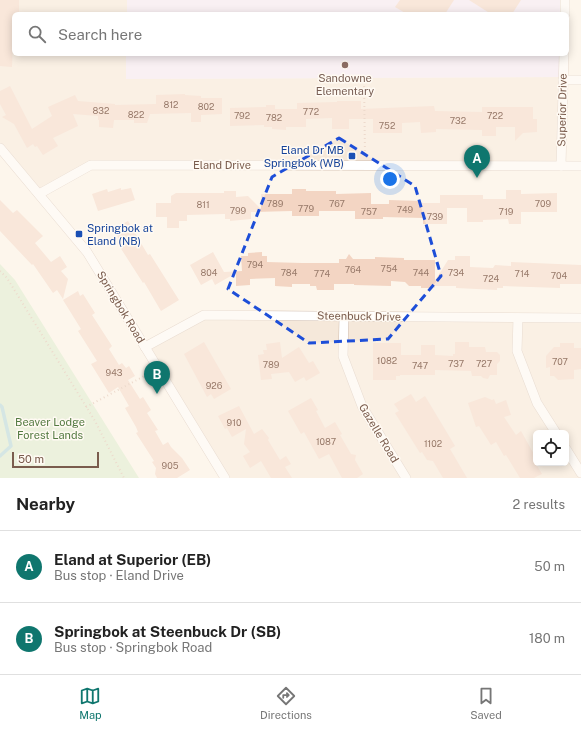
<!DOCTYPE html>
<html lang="en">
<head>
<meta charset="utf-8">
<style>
  :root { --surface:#fff; --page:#f6f6f6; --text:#222; --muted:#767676; --line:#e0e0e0; --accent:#0f766e }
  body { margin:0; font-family:"Public Sans",sans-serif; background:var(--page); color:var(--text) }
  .controls { position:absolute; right:12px; bottom:12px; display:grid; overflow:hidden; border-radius:6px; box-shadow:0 2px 10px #0003 }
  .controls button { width:36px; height:36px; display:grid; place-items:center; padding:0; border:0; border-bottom:1px solid var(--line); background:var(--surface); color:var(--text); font:20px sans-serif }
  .scale { position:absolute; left:12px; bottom:10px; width:87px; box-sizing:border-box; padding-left:4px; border:2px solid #7a5c4d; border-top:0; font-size:11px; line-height:14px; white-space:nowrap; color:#7a5c4d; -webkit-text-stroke:3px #fffaf3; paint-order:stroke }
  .you { position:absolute; left:390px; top:179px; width:14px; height:14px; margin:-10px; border:3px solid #fff; border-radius:50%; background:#1a73e8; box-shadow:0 0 0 6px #1a73e833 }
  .badge { display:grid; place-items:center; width:26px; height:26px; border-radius:50%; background:var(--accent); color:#fff; font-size:13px; font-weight:700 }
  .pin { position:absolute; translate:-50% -33px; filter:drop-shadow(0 1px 2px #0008) }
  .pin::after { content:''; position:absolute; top:21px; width:14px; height:12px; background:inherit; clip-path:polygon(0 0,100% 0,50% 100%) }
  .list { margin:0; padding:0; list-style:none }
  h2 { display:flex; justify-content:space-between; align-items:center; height:52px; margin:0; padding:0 16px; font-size:17px }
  h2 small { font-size:13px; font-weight:400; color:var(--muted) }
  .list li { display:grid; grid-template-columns:26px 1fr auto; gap:12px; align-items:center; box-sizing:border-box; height:72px; padding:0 16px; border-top:1px solid var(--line) }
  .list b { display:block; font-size:15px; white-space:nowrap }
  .list p { margin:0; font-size:13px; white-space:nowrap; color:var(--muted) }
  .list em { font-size:13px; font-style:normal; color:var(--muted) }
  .icon { flex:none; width:22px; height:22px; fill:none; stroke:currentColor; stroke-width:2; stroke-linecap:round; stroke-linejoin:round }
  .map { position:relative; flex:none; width:581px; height:478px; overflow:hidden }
  .search { position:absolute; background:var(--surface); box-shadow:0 2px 10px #0003; left:12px; right:12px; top:12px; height:44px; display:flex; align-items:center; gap:10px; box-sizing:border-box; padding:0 14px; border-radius:6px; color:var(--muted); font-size:15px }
  .sheet { height:196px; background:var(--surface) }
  nav { display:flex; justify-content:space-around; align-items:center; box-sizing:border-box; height:56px; border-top:1px solid var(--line); background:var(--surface); font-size:11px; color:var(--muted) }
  nav a { display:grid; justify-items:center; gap:2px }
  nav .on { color:var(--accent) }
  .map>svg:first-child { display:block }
  .residential { fill:#f5e8da; fill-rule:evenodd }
  .education { fill:#f3e8fa }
  .green { fill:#d8ecc9 }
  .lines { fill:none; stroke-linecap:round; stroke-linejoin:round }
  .stream { stroke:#a5d3da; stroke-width:3.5 }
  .building { fill:#f3d5c3 }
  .street-casing { stroke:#d1beb0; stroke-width:10 }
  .path { stroke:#d9b8a5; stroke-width:2; stroke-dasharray:1 3; stroke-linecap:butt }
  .street { stroke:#fff; stroke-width:9 }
  .marked { fill:none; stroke:#1d4ed8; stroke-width:3; stroke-dasharray:8 5; stroke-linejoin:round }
  .education-dot { fill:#8d6e63; stroke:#fffaf3; stroke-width:1.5 }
  .transit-dot { fill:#1a4fb4; stroke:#fffaf3; stroke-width:1.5 }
  .labels { text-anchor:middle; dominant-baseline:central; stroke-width:3; stroke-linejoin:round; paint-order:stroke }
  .number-label { font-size:9px; fill:#987a6a }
  .education-label { font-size:11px; fill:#785e54; stroke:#fffaf3 }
  .street-label { font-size:11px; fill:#7a5c4d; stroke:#fffaf3 }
  .transit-label { font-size:11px; fill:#164399; stroke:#fffaf3; text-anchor:end }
  .park-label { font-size:11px; fill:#537a41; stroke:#fffaf3 }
</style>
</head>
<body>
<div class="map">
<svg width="581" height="478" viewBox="0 0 581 478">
  <rect width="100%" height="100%" fill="#fdf6ec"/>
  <!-- residential -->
  <g class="residential">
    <path d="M0 0H127V14H14V54H126V79L563 77 561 166 92 165 39 194 0 147Z"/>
    <path d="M205 315 581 318V478H227L146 348ZM536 433H566V463H536Z"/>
  </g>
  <!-- education -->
  <g class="education">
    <rect x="127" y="0" width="438" height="14"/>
    <path d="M126 54H564L563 77 126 79Z"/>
  </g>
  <!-- green -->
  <path class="green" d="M0 264 15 280 139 478H0Z"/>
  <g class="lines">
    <!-- stream -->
    <path class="stream" d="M0 405 2 407 11 446 0 456"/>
  </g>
  <!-- building -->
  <g class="building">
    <path d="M0 0H19V13H14L12 67 0 66Z"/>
    <path d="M400 0H454L445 14H407L395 7Z"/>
    <path d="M469 0H521L512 14H491Z"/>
    <path d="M10 86 32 129 52 116 48 107 75 95 78 101 115 104V105L156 104V95L185 94V95L201 96V98H222V114L201 115V122H191V113L150 114 147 123H134V120H114L113 128 99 127V120H98V116L73 114 78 126 53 138 58 146 43 155 37 146 35 147 33 144 27 148 14 124 2 117 6 115 0 104V91Z"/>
    <path d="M337 101H361V109L434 106 435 111 482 112V107H533V119H537V132L523 133 515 141V127H496V136H482V130L436 129V132L421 133 420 122 402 123V133H373V119H349V129H332V118L306 119V127H286V130L272 129V127H264V125L230 126V108L266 107V105H275V109H297V103L337 102Z"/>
    <path d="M121 188V190L131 188 135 200 98 211 92 194 107 189 108 192Z"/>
    <path d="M292 189H306V191H336V194L371 193V204H389V200L421 201V203H440V195H483V199H506V190H521V194L557 193V212H521V224H509L508 219 483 220V222H467V208H447V224H423V218L383 217V219H355V211H319V216H292V211L251 212V219L230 221V219H225V214L187 215V221H179V228H167V217H156V203H171V196L176 193H224V191H236V197L248 196 261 209V194H292Z"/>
    <path d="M0 200 13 213 17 210 43 236 35 243 51 262 60 256 67 267 61 271 68 279 63 299 57 290 53 293 33 264 32 265 0 231Z"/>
    <path d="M128 221 148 255 150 254 179 300 161 311 144 282 143 283 118 244 121 242 113 229Z"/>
    <path d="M213 252 224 272 242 271 241 256H248V253L262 252V256H267V262L302 263H339V259H346L349 254 353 259H375V257L404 258V260H435V281L448 260H455V256H470V267L493 268 495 265 511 266V262L581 265V284H560V288L503 286V288H497V290L456 288V286H435V288H421V286H409L405 282 391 281V286L354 285V284H334V290H317L316 286H310V284H292V287L275 286V278L250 279V285L236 286V273L215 285 212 279 201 285 190 265Z"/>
    <path d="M78 291 80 296 83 294 95 313 92 315 112 346 109 349 119 365 122 363 126 368 129 366 135 376 128 380 140 399 143 397 151 410 147 413 158 430 155 431 163 445 168 442 171 447 182 458 190 470 177 478H157L155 474 156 468 152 462 154 461 136 433 138 432 136 427 125 408 129 406 118 387 109 393 91 364 97 361 78 331 81 329 63 300Z"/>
    <path d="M204 342 231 389 214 399 211 394 207 397 184 354Z"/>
    <path d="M280 342 282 358 299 347 309 363 313 361 320 373 306 381 304 377 295 382 289 372 271 374 272 379 261 380 258 355 264 354 263 350H267L266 344Z"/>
    <path d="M455 342H469V347H485L486 352H497L500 355V361L497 364V375H490L488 379 483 378 481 376H472L471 371 435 370V375H400V376H396V380H373V343H401V355H421V345H435V355L453 356V354H455Z"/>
    <path d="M560 343H574V348H581V369L574 370V379L558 380 554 376H550V367L546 368V356L554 347H560Z"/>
    <path d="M411 394 416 402 425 396 455 446 450 449 467 478H443L433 461 427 460 422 452 420 453 395 413 399 411 394 404Z"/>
    <path d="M485 397 492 400 494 399 496 404 506 400 511 415 504 417 516 435 521 431 536 458V464L542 474 534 478H520L506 455 504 456 496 442 491 445 479 426 476 427 468 403Z"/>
    <path d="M311 398 318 410 316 411 325 428 335 422 342 434 340 435 351 454 356 455 355 460 363 474 357 478H342L329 454 319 459 304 432 301 434 288 411Z"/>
    <path d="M239 406 254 434 262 429 269 438 268 440 280 460 286 456 291 464 285 467 292 478H271L261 461 250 468 243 456 250 452 244 444 246 429 232 437 227 428 225 429 218 416Z"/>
  </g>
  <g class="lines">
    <!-- street casing -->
    <g class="street-casing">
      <g id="street">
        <path d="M565 14V0"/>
        <path d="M563 80H581"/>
        <path d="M0 148 87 252 225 478"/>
        <path d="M561 166 564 54"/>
        <path d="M39 194 91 165 581 166"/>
        <path d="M344 316 343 356 362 406 406 478"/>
        <path d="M518 318 517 351 537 403 556 433"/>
        <path d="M145 347 204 315 581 318"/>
        <path d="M566 449 581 473"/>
      </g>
    </g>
    <!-- path -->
    <g class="path">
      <path d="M364 78 365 156"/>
      <path d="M0 271 7 278 95 421 124 478"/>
      <path d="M86 407 150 373"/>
    </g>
    <!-- street -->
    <use href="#street" class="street"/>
  </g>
  <!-- marked area -->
  <path d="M0 0H581V478H0ZM339 138 415 186 441 276 388 339 309 343 228 289 272 177Z" fill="#fdf6ec" fill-opacity=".55" fill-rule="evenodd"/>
  <path class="marked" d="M339 138 415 186 441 276 388 339 309 343 228 289 272 177Z"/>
  <!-- markers -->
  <circle class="education-dot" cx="345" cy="65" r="4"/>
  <g class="transit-dot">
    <rect x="348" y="152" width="8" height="8" rx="2"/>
    <rect x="75" y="230" width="8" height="8" rx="2"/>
  </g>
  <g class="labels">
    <!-- number labels -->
    <g class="number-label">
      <text x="171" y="104">812</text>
      <text x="206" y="106">802</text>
      <text x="101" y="110">832</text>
      <text x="311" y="111">772</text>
      <text x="136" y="114">822</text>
      <text x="242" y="115">792</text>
      <text x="495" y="115">722</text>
      <text x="274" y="117">782</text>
      <text x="458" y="120">732</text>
      <text x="387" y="125">752</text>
      <text x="275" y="203">789</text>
      <text x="337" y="203">767</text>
      <text x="543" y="203">709</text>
      <text x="203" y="204">811</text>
      <text x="306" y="208">779</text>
      <text x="405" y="209">749</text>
      <text x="238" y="210">799</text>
      <text x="369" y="211">757</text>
      <text x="506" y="211">719</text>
      <text x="435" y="216">739</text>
      <text x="255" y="264">794</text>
      <text x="389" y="268">754</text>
      <text x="353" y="269">764</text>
      <text x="209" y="272">804</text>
      <text x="289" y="272">784</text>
      <text x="421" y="272">744</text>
      <text x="456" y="272">734</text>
      <text x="322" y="273">774</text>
      <text x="522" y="273">714</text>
      <text x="559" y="275">704</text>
      <text x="491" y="278">724</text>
      <text x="387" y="360">1082</text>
      <text x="560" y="361">707</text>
      <text x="456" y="363">737</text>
      <text x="484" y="363">727</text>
      <text x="271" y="364">789</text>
      <text x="420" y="365">747</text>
      <text x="114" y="372">943</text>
      <text x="214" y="385">926</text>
      <text x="234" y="422">910</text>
      <text x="326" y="441">1087</text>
      <text x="433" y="443">1102</text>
      <text x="170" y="465">905</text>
    </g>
    <!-- education labels -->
    <g class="education-label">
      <text x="345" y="78">Sandowne<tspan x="345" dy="13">Elementary</tspan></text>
    </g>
    <!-- street labels -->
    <g class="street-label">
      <text transform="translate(562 110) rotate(-89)">Superior Drive</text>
      <text x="222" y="165">Eland Drive</text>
      <text transform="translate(121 307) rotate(59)">Springbok Road</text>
      <text transform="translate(359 316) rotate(1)">Steenbuck Drive</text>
      <text transform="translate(379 433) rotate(59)">Gazelle Road</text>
    </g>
    <!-- transit labels -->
    <g class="transit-label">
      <text x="344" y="150">Eland Dr MB<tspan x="344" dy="13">Springbok (WB)</tspan></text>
      <text x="87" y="228" text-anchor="start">Springbok at<tspan x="87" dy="13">Eland (NB)</tspan></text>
    </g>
    <!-- park labels -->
    <g class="park-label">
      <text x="50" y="422">Beaver Lodge<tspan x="50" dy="13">Forest Lands</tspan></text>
    </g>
  </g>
</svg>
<div class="controls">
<button><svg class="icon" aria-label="locate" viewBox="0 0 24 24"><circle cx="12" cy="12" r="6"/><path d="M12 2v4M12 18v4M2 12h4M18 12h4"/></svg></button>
</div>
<div class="scale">50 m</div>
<div class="you"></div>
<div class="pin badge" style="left:477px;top:178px">A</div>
<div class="pin badge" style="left:157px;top:394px">B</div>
<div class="search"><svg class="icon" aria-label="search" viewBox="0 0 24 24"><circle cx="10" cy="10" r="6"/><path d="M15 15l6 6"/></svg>Search here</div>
</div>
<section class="sheet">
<h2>Nearby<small>2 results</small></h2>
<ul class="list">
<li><span class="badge">A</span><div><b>Eland at Superior (EB)</b><p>Bus stop · Eland Drive</p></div><em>50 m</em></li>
<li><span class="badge">B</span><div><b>Springbok at Steenbuck Dr (SB)</b><p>Bus stop · Springbok Road</p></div><em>180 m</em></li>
</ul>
</section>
<nav>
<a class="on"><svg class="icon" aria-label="map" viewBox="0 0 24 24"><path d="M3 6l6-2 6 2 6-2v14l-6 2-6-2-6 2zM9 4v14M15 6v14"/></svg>Map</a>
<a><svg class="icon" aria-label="directions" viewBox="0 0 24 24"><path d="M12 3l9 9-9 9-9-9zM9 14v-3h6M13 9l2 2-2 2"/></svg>Directions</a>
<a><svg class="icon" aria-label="saved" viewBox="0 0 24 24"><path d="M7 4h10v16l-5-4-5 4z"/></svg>Saved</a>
</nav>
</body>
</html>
